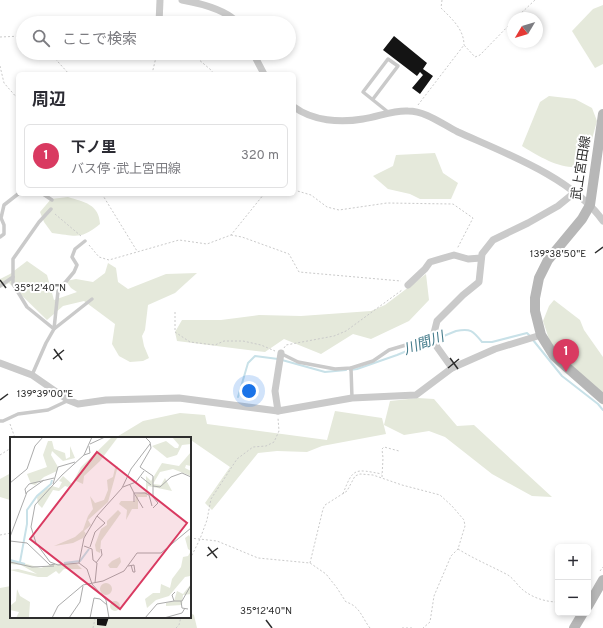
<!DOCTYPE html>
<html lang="ja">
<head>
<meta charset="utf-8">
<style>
  :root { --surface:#fff; --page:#f7f7f7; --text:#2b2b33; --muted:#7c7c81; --line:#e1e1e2; --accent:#d93a61 }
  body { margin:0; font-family:Overpass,"Noto Sans JP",sans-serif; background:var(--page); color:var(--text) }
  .controls { position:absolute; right:12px; bottom:12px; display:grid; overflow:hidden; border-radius:6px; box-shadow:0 2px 6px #0003 }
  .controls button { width:36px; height:36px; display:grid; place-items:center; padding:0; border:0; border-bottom:1px solid var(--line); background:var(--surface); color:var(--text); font:20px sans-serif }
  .compass { position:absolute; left:507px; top:12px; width:36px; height:36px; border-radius:50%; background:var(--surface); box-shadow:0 2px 6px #0003; rotate:232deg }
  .you { position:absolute; left:249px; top:391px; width:14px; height:14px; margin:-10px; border:3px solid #fff; border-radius:50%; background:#1a73e8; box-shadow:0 0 0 6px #1a73e833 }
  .badge { display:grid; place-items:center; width:26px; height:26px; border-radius:50%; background:var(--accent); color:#fff; font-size:13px; font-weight:700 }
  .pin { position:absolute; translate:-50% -33px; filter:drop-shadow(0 1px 2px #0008) }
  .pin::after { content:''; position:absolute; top:21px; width:14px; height:12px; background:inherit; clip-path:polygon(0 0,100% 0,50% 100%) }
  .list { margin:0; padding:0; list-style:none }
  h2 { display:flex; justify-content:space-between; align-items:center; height:52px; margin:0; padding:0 16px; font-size:17px }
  h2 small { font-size:13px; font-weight:400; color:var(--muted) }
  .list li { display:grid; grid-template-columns:26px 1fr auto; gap:12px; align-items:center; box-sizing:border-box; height:64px; margin:0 8px 8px; padding:0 8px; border:1px solid var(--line); border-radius:6px }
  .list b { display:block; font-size:15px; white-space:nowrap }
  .list p { margin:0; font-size:13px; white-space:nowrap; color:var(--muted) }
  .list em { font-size:13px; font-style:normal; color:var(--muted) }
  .icon { flex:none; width:22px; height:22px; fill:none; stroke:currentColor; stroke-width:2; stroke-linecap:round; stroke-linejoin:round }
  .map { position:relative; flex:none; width:603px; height:628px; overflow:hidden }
  .search { position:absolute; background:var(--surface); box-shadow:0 2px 6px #0003; left:16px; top:16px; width:280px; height:44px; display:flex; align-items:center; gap:10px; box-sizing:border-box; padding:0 14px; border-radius:22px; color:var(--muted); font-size:15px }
  .panel { position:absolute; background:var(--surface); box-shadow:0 2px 6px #0003; left:16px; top:72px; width:280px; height:124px; border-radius:6px }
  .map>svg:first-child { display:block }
  .green { fill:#e5e9db }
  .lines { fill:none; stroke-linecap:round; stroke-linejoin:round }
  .stream { stroke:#c8e1e8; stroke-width:2 }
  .building { fill:#141414 }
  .path { stroke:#cacaca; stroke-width:1; stroke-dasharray:2 2; stroke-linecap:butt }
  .service { stroke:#cacaca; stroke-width:3.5 }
  .minor { stroke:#cacaca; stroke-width:7 }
  .secondary { stroke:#b7b7b7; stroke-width:10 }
  .ticks { fill:none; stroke:#2d2d2d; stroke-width:1.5 }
  .labels { text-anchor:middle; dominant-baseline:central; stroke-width:4; stroke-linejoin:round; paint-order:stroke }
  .street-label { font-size:13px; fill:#2d2d2d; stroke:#fff }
  .water-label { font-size:14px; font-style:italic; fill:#417989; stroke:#fff }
  .inset-river { fill:none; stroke:#c8e1e8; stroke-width:2 }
  .inset-road { fill:none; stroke:#ababab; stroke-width:1 }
  .view { fill:#d93a61; fill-opacity:0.15; stroke:#d93a61; stroke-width:2 }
  .inset-edge { fill:none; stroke:#2d2d2d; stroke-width:2 }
  .ticks-label { font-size:10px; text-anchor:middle; fill:#2d2d2d; stroke:#fff; stroke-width:4; stroke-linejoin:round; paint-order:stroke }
</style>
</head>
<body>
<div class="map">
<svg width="603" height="628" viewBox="0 0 603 628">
  <rect width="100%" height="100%" fill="#fff"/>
  <!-- green -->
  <g class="green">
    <path d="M603 5V64L595 68 572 31 593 9Z"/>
    <path d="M549 96 575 99 592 108 597 121 586 161C584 162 581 165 578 166 562 171 535 154 522 146L540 102Z"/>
    <path d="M435 153 443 173 458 183 451 199H420L410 194 388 189 373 176 393 166 396 155Z"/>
    <path d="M68 197C84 202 99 204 100 224 80 240 77 236 52 233L44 222 40 212 51 199Z"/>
    <path d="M27 261 47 275 54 300 77 292 71 288 66 281 76 279 93 282 105 273 108 263 116 268 118 282 128 289 166 274 197 273 175 293 148 305 145 330 142 336 144 346 149 358 143 361 130 362 119 356 112 344 115 324 84 301 63 306 47 320 9 283 0 288V279L10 274Z"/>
    <path d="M426 274 429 300 409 321 371 339 353 334 321 354 284 339 265 352 177 341 175 332 182 320H221L259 315 301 316 371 311 385 305Z"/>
    <path d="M554 300 580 320 584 330 603 357V405L551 345 543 321 549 306Z"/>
    <path d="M418 398 434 399 457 426 474 425 552 497 532 496 492 474 445 437 429 431 404 435 384 425 390 401Z"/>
    <path d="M335 411 382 418 386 434 322 446 307 452 277 451 258 453 212 510 205 503 230 467 185 436 180 438H115L143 421 180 413 205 415 207 424 327 440Z"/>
    <path d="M11 473V500H10L0 497V479Z"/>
    <path d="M11 586V617H190V613L194 615 197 628H0V588Z"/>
  </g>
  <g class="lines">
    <!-- stream -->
    <g class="stream">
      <path d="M533 340 562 376 598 404 603 410"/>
      <path d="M282 360 325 372 346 370"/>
      <path d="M350 370 357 369 397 355 456 331C471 328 473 331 482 342H492L527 333 530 336"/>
      <path d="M238 397 248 363 255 356 278 359"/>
    </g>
  </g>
  <!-- building -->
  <g class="building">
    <path d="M394 36 427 63 423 69 433 76 420 94 412 88 423 75 420 72 417 76 383 50Z"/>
    <path d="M97 617H109L106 626 97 625Z"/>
  </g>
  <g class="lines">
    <!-- path -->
    <g class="path">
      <path d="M442 0 441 8C451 18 464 29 464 45"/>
      <path d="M516 18 535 0"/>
      <path d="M0 37 23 36"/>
      <path d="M50 53 69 74"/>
      <path d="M191 53 211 70 214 74"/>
      <path d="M0 66 4 83 18 99"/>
      <path d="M152 74 157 53"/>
      <path d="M418 105 464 45 475 57 480 55 513 21"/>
      <path d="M294 190 311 195 327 207 339 210 387 203 453 204 473 218 457 249"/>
      <path d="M102 194 137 251"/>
      <path d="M55 214 81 236"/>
      <path d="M231 235 242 237 289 254 299 272 401 281"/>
      <path d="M89 245 99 257 109 260 179 240 207 244 231 235 264 194"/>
      <path d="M175 312V332L190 342 215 345 224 341H243L261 345 275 351"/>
      <path d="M284 348 286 345 334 336 346 331 402 290"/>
      <path d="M10 424 15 438"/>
      <path d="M0 455 11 448"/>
      <path d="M382 477 383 458 382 449 384 447 399 451"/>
      <path d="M343 494C353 467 355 469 382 474"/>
      <path d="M0 535 11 533"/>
      <path d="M190 538 217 541 258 558 310 563 326 574 337 588 346 602C360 606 362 618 370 628"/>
      <path d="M458 549C474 559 491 566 508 575 514 579 518 586 523 590 533 598 546 602 558 602"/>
      <path d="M190 559 200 539 207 520 211 499 237 459 253 447 266 446 274 442 279 431 278 418"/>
      <path d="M310 563 323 509 325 505 347 491 355 476 360 474 373 475 402 485 440 495 452 506 464 520 465 526 458 549 451 556 434 596 430 622 423 628"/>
      <path d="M600 571 603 567"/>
      <path d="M93 628 95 619 94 617"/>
      <path d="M176 628 179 625 181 617"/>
      <path d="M402 628H413"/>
    </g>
    <!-- service -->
    <g class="service">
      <path d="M373 99 398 66 388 59 363 92 388 112"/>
      <path d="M43 194 52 200"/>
      <path d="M51 209 39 222 13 259V284L27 307 54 329 58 291 74 272 77 265 72 257 75 249 85 241"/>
      <path d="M0 237 4 234V225L1 218 4 205 18 194"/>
      <path d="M0 286 13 277"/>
      <path d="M282 354 298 362 335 369 351 368 373 361 389 350 433 337"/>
      <path d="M351 368 352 398"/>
      <path d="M32 375 46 343 54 329 92 299"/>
      <path d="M0 421H3L18 414 48 410 67 401"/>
    </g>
    <!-- minor -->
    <g class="minor">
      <path d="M182 0C199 3 226 10 238 23"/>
      <path d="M159 23 160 0"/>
      <path d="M253 53 264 74"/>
      <path d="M294 107C313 121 340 123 363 119 378 117 393 110 408 111 426 111 442 124 458 132 505 153 573 178 603 221"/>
      <path d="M408 285 425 269 430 262 454 255 468 259 481 258"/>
      <path d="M0 363 32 375 68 400 78 404 106 400 179 398 278 411 352 398 416 395 452 368 495 349 541 335"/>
      <path d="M452 368 437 347 433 337 437 321 463 295 479 282 482 254 493 240 528 223 558 206 574 193"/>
      <path d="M278 411 275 391 281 353"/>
    </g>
    <!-- secondary -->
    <g class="secondary">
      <path d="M603 114 590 205 582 219 548 260 539 278 535 298V311L541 335 554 356 603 399"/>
      <path d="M588 606 603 580"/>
      <path d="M574 628 583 613"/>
    </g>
  </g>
  <!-- ticks -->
  <path class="ticks" d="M595 253 603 247M0 280 6 288M54 349 62 360M450 358 458 369M53 359 64 350M448 368 459 359M0 400 8 394M208 547 217 558M207 556 218 548M266 620 272 628"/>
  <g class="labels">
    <!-- street labels -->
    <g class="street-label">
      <text transform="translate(582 168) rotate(-81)">武上宮田線</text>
    </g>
    <!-- water labels -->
    <g class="water-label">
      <text transform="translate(424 344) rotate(-20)">川間川</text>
    </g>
  </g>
  <!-- overview -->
  <g transform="translate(10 437)">
    <rect width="181" height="181" fill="#fff"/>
    <path d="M102 0H108L90 24 74 39 73 47 64 43 71 30ZM162 0H181V7L172 8 167 18 157 21 142 9 156 4 165 11H168L169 8ZM38 4H42L44 12 55 16 56 22 60 20V9L65 21 53 24 42 14 41 18 48 30 47 34 34 40 25 48 21 47 17 37 37 30 33 18ZM181 15V29L176 28 175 31 181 34V39L163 32 150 35 143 47 151 48 155 41 162 54 138 49 137 60H128V72H122L116 83 117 73 109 67 111 64H125L126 57 136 55V39L141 44 152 26 169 29ZM108 29 98 65 78 83 81 88 74 94 76 97 73 101 63 106 44 109 65 100 73 93 78 79 83 72 80 59 85 66 94 63 98 53 97 43 103 40 105 31ZM53 39 62 47 58 50 55 49 49 54 43 53 32 71 28 67 27 60 32 54 42 49 49 51 52 45 49 44ZM108 73 111 76 91 104 90 116 86 114 85 108 91 92 97 88V84ZM179 98 181 102V132L180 139 175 140 159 159 146 163 137 171 135 162 143 156H150L151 147 160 151 162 142 171 130 173 120 178 119 181 114 178 112 175 101ZM110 120 111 125 107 131H100L98 128 102 124ZM2 123 31 131 42 127 66 126 72 132H54L49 137 46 134 37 140H28L0 133 8 132 27 137 11 128 0 127ZM90 152a6 6 0 1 1 12 0a6 6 0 1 1-12 0ZM181 147V157L173 158 172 168 156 169V166L164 164 167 154 173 157ZM7 152 10 159 20 165 19 181H6L9 175 0 173V169L6 164ZM100 169a5 5 0 1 1 10 0a5 5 0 1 1-10 0Z" fill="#e5e9db"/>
    <path class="inset-river" d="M0 123 15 127M10 125 17 87V73L27 59 41 47 42 43M54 126 70 124 79 112"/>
    <path class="inset-road" d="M82 0 74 18 52 38 25 68 21 90 26 106 40 125 48 128 69 126 77 132 82 147 96 163 99 181M135 0 140 5 141 11 130 30 143 39V49L150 50 161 40 172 36 181 40M80 7 95 0M74 18 80 16 79 9M131 40 141 48M0 46 17 32 25 9 33 0M43 47 48 30 65 25M120 48 124 56V65M143 49V60L148 66 143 71M113 50 126 45 134 34M16 57 15 52 19 47 44 41M133 71 124 56H135L139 58 142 69M0 100 17 55 34 43M0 104 17 106 40 128 45 127M74 109 82 112 83 123 87 126 85 146M80 110 85 95 95 86 87 79M0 125 22 130 44 129M69 126 74 101 87 79 112 51 121 32 140 7M86 126 92 118 91 112M118 129 124 128 125 135H123L121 128M165 155 162 158 164 164H172L181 148M171 164 172 171 178 172M42 181 48 169 73 148 93 144 114 134 127 116H151L181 91M59 181 70 165 73 149M80 181 84 161 90 162 97 168M135 181 147 167 164 164M154 181 172 176 175 171"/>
    <path class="view" d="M87 15 177 86 110 172 20 102Z"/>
    <rect width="181" height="181" class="inset-edge"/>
  </g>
  <g class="ticks-label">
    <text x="558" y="257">139°38'50"E</text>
    <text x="40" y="291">35°12'40"N</text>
    <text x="45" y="397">139°39'00"E</text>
    <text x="266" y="614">35°12'40"N</text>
  </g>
</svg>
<div class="controls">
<button>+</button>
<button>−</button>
</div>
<svg class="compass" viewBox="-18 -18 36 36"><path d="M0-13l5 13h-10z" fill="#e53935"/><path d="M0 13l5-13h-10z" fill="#7c7c81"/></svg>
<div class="you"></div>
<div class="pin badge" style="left:566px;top:372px">1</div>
<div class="search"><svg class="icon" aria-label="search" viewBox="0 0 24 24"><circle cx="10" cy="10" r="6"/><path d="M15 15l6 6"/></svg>ここで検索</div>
<section class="panel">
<h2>周辺<small></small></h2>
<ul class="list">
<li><span class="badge">1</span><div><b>下ノ里</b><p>バス停 · 武上宮田線</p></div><em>320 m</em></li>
</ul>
</section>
</div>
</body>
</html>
